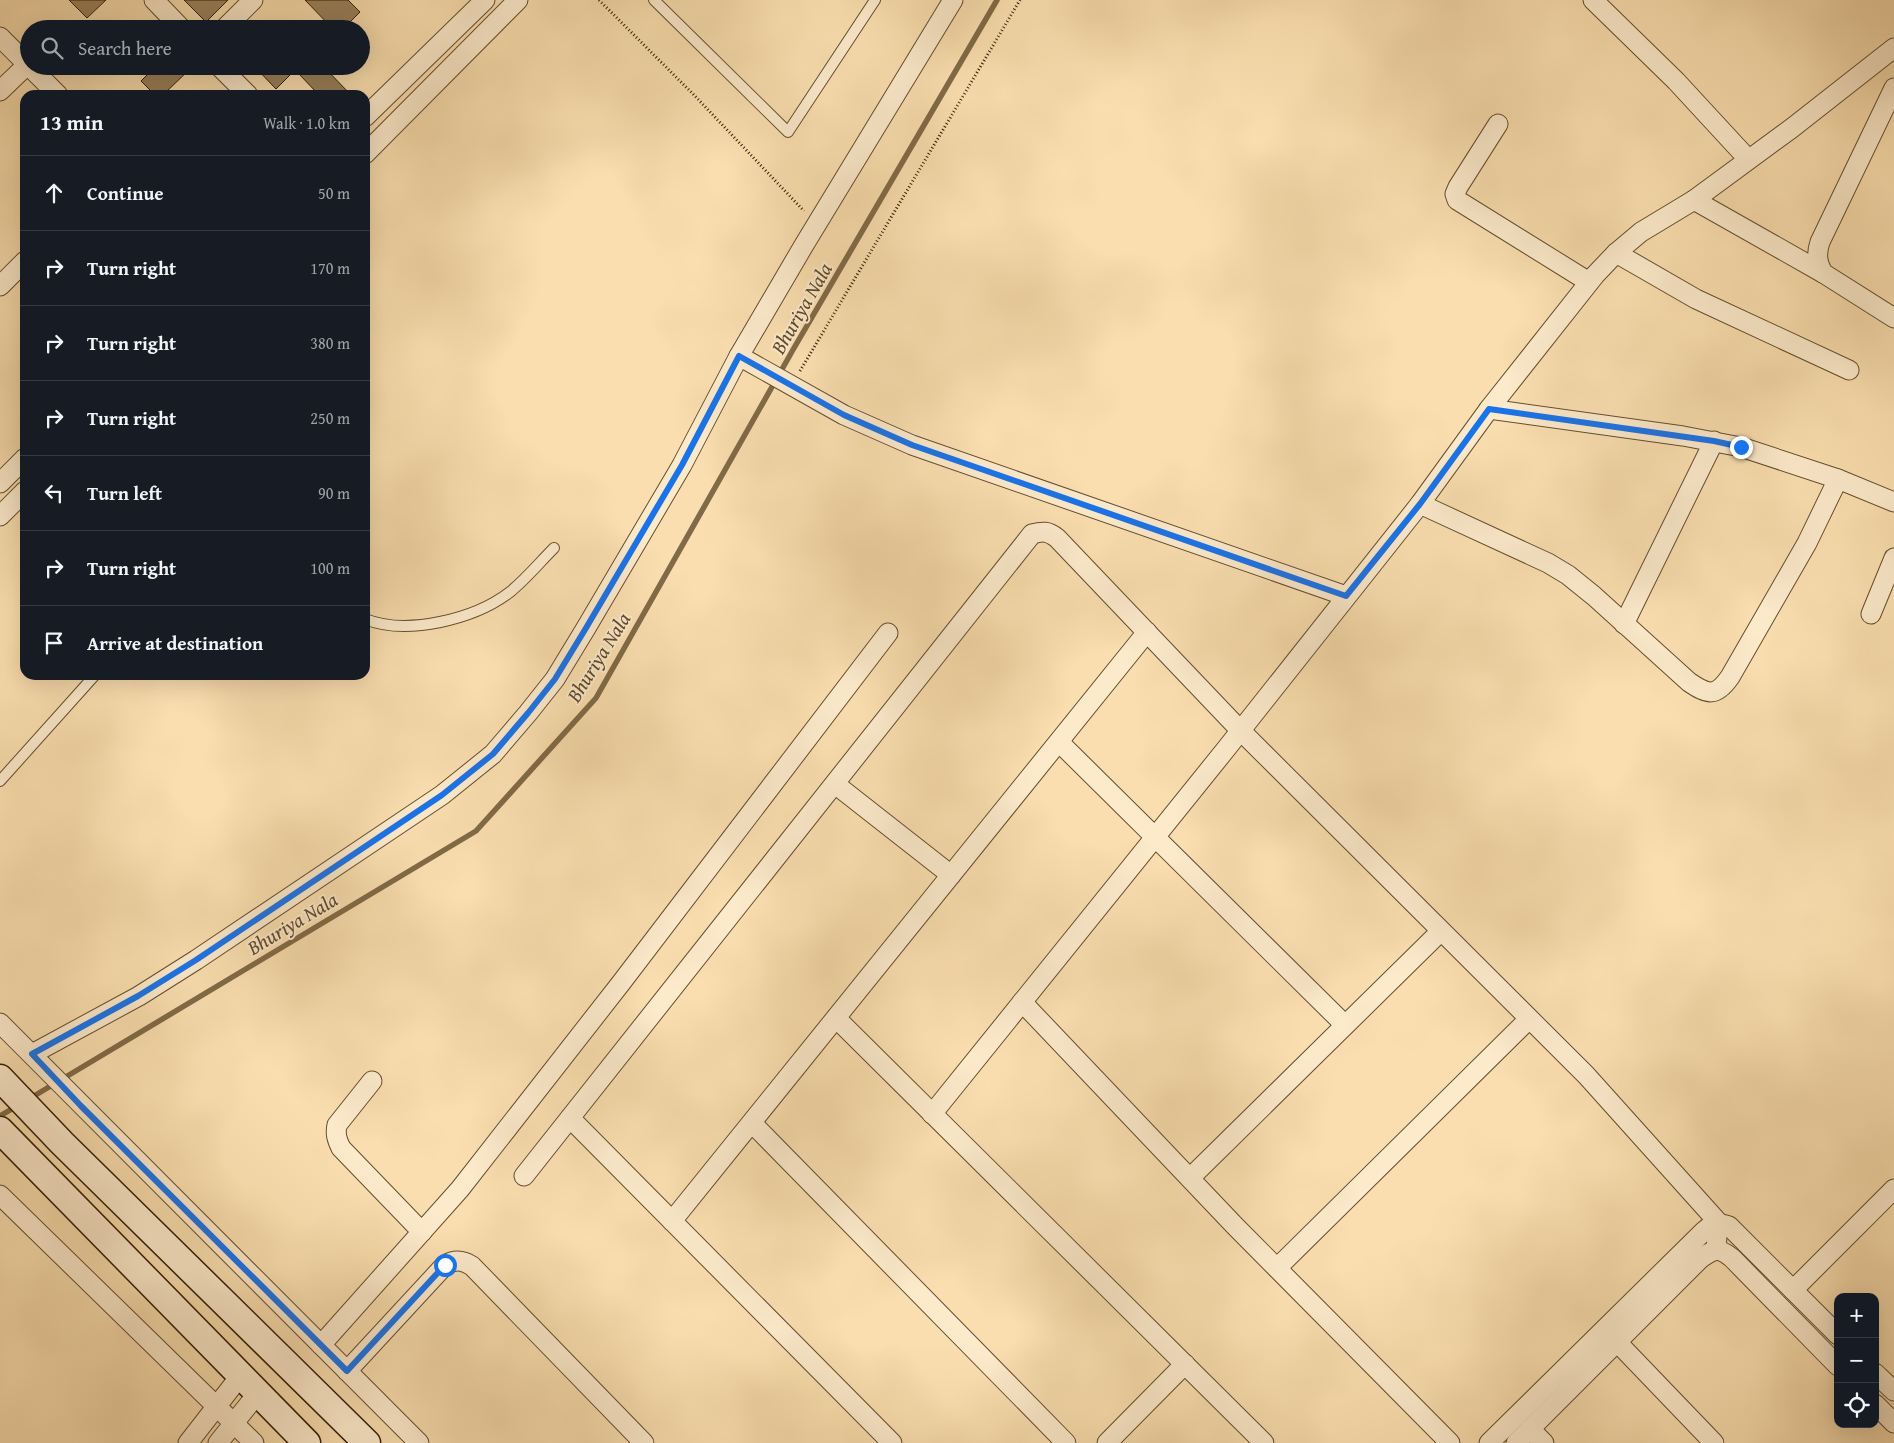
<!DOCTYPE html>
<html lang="en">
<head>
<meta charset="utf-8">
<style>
  :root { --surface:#171b24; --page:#20242c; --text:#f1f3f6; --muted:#9ea1a6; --line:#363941 }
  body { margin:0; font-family:"Gentium Book Plus",serif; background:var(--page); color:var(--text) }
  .controls { position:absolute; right:15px; bottom:15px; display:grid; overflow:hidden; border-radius:10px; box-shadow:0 5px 20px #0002 }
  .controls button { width:45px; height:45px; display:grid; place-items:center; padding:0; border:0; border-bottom:1px solid var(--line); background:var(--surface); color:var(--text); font:25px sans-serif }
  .stop { position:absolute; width:15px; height:15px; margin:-11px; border:4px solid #1a73e8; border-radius:50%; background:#fff }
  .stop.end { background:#1a73e8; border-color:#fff; box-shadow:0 1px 5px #0008 }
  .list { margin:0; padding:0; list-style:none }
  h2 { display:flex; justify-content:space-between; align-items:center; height:65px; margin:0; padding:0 20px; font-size:21px }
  h2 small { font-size:16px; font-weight:400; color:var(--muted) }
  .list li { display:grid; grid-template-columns:32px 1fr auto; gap:15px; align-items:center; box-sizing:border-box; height:75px; padding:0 20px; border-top:1px solid var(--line) }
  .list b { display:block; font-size:19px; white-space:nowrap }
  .list em { font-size:16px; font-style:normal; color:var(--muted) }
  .icon { flex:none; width:28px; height:28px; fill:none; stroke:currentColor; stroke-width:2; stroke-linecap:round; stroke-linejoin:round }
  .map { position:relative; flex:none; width:1894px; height:1443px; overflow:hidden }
  .search { position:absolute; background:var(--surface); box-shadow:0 5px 20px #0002; left:20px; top:20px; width:350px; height:55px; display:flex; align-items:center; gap:12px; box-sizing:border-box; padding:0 18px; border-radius:28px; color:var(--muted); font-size:19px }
  .panel { position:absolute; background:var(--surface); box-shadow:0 5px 20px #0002; left:20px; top:90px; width:350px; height:590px; border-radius:15px }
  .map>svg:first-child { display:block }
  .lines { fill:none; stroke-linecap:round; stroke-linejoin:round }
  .stream { stroke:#816a47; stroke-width:5.5 }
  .building { fill:#9a825c; stroke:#321e03 }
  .lane-casing { stroke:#644e2e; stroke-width:12 }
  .street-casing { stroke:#644e2e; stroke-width:21 }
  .secondary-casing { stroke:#321e03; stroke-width:29 }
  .path { stroke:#321e03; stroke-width:3; stroke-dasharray:1 2.5; stroke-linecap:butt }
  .lane { stroke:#fceacb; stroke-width:10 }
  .street { stroke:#fceacb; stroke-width:19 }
  .secondary { stroke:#fceacb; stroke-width:26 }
  .route { stroke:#1a73e8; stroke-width:6 }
  .labels { text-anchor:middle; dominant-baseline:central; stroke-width:4; stroke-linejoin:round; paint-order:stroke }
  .water-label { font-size:20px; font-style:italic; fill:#604a2b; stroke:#fceacb }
</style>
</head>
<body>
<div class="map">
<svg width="1894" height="1443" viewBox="0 0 1894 1443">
  <rect width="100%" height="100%" fill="#fadeaf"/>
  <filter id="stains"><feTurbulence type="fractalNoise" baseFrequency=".004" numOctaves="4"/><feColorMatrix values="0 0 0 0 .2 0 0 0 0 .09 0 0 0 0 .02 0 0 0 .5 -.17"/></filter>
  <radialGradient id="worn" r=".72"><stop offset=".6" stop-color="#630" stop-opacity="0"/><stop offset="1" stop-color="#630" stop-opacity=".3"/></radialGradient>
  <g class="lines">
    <!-- stream -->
    <g class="stream">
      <path d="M29 1099 476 831 596 698 794 348 997 0"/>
      <path d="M0 1116 17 1106"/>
    </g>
  </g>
  <!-- building -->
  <g class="building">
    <path d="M69 0H106L87 18Z"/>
    <path d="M184 0H228L206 22Z"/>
    <path d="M305 0H348L360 12 343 29H333Z"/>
    <path d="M156 66H193L163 95H155L141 81Z"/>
    <path d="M254 66H299L276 89Z"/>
    <path d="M308 66H323L351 95H319L299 74Z"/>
  </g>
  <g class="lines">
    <!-- lane casing -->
    <g class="lane-casing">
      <g id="lane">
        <path d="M654 0 788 132 875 0"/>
        <path d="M365 619C407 636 475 619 510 592 526 579 540 562 554 548"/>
        <path d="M0 781 95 675"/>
      </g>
    </g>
    <!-- street casing -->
    <g class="street-casing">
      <g id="street">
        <path d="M154 0 182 29"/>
        <path d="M1593 0 1676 81 1748 159"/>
        <path d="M224 29 253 0"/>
        <path d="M0 37 58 95"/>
        <path d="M219 66 248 95"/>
        <path d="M1894 88 1820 242C1816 254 1817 262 1823 273L1894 318"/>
        <path d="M0 91 27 65"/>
        <path d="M365 117 485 0"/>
        <path d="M1498 124 1458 187 1455 194 1457 200 1589 282"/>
        <path d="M365 154 518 0"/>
        <path d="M1694 200 1823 273"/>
        <path d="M1616 253 1696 299 1849 370"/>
        <path d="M0 286 25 261"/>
        <path d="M739 356 844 415 912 445 1346 596"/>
        <path d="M1489 409 1683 436 1741 447 1838 479 1894 502"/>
        <path d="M0 483 25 458"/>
        <path d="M1420 504 1548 563 1568 575 1594 596 1689 682C1708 695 1716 697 1730 677L1807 543 1838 479"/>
        <path d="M0 516 25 491"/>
        <path d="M1871 614 1894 558"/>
        <path d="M1624 624 1714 441"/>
        <path d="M1059 742 1345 1025"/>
        <path d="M835 784 951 875"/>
        <path d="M1022 1002 1235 1226 1450 1443"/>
        <path d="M836 1018 1264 1443"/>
        <path d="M0 1023 419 1443"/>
        <path d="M32 1054 139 996 196 960 442 795 493 754 528 713 555 679 586 628 682 465 739 356 804 245 953 0"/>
        <path d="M372 1081 337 1125C335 1134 337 1140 341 1148L422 1232"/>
        <path d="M932 1114 1226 749 1420 504 1489 409 1595 275 1616 253 1641 232 1694 200 1792 128 1894 48"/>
        <path d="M570 1118 892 1443"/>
        <path d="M752 1123 1066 1443"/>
        <path d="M524 1176 1032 534C1043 531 1048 531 1057 538L1240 730 1586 1075 1718 1222 1716 1250"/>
        <path d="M1190 1178 1441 931"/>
        <path d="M0 1195 254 1443"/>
        <path d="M672 1221 1147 632"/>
        <path d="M1277 1268 1529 1019"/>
        <path d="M1793 1290 1894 1189"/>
        <path d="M1617 1342 1714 1443"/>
        <path d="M321 1345 460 1189 621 983 888 633"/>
        <path d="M347 1371 445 1265C455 1259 463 1260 472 1266L644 1443"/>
        <path d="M1875 1373 1894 1391"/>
        <path d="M1875 1404 1894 1423"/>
        <path d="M1530 1429 1544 1443"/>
        <path d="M188 1443 241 1375"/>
        <path d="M218 1443 258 1393"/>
        <path d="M1107 1443 1185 1364"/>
        <path d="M1489 1443 1704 1231C1713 1223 1717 1222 1729 1226L1838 1335"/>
        <path d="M1516 1443 1700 1259C1714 1249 1718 1247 1732 1258L1838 1366"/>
      </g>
    </g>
    <!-- secondary casing -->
    <g class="secondary-casing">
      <g id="secondary">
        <path d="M0 1078 62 1143 367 1443"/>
        <path d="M0 1130 307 1443"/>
      </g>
    </g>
    <!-- path -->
    <g class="path">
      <path d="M599 0 694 95 804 211"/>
      <path d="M800 371 1020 0"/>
    </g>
    <!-- lane -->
    <use href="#lane" class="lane"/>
    <!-- street -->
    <use href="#street" class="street"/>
    <!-- secondary -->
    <use href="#secondary" class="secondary"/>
  </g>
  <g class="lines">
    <!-- route -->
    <path class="route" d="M445 1265 347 1371 81 1106 32 1054 138 996 196 960 442 795 493 754 528 713 555 679 586 628 682 465 739 356 844 415 912 445 1346 596 1420 504 1489 409 1714 441 1741 447"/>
  </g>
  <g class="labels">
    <!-- water labels -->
    <g class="water-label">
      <text transform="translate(801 308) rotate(-60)">Bhuriya Nala</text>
      <text transform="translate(598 657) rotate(-58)">Bhuriya Nala</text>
      <text transform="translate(292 923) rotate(-31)">Bhuriya Nala</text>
    </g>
  </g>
  <rect width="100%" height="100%" filter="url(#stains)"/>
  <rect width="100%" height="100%" fill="url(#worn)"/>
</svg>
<div class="controls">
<button>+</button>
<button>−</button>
<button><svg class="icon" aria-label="locate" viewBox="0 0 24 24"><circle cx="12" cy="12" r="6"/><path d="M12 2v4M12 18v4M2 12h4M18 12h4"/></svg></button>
</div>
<div class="stop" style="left:445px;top:1265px"></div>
<div class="stop end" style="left:1741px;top:447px"></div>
<div class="search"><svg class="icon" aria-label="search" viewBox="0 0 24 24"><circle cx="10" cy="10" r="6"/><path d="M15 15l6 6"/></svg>Search here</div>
<section class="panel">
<h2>13 min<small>Walk · 1.0 km</small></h2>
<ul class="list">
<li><svg class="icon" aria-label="ahead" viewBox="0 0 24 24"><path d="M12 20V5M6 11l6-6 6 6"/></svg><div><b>Continue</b></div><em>50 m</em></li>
<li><svg class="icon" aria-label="right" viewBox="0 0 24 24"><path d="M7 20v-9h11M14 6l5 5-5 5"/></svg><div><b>Turn right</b></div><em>170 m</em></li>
<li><svg class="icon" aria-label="right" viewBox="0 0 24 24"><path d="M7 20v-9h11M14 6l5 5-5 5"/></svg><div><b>Turn right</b></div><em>380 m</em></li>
<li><svg class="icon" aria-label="right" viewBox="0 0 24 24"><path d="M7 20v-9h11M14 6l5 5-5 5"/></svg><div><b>Turn right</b></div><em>250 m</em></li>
<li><svg class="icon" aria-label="left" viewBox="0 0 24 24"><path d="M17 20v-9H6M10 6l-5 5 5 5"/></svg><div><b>Turn left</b></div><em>90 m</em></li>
<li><svg class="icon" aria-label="right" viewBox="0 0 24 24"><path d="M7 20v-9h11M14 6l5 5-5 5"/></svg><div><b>Turn right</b></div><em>100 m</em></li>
<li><svg class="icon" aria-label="arrive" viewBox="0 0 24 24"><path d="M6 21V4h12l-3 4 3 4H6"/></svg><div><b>Arrive at destination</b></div></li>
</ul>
</section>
</div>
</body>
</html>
